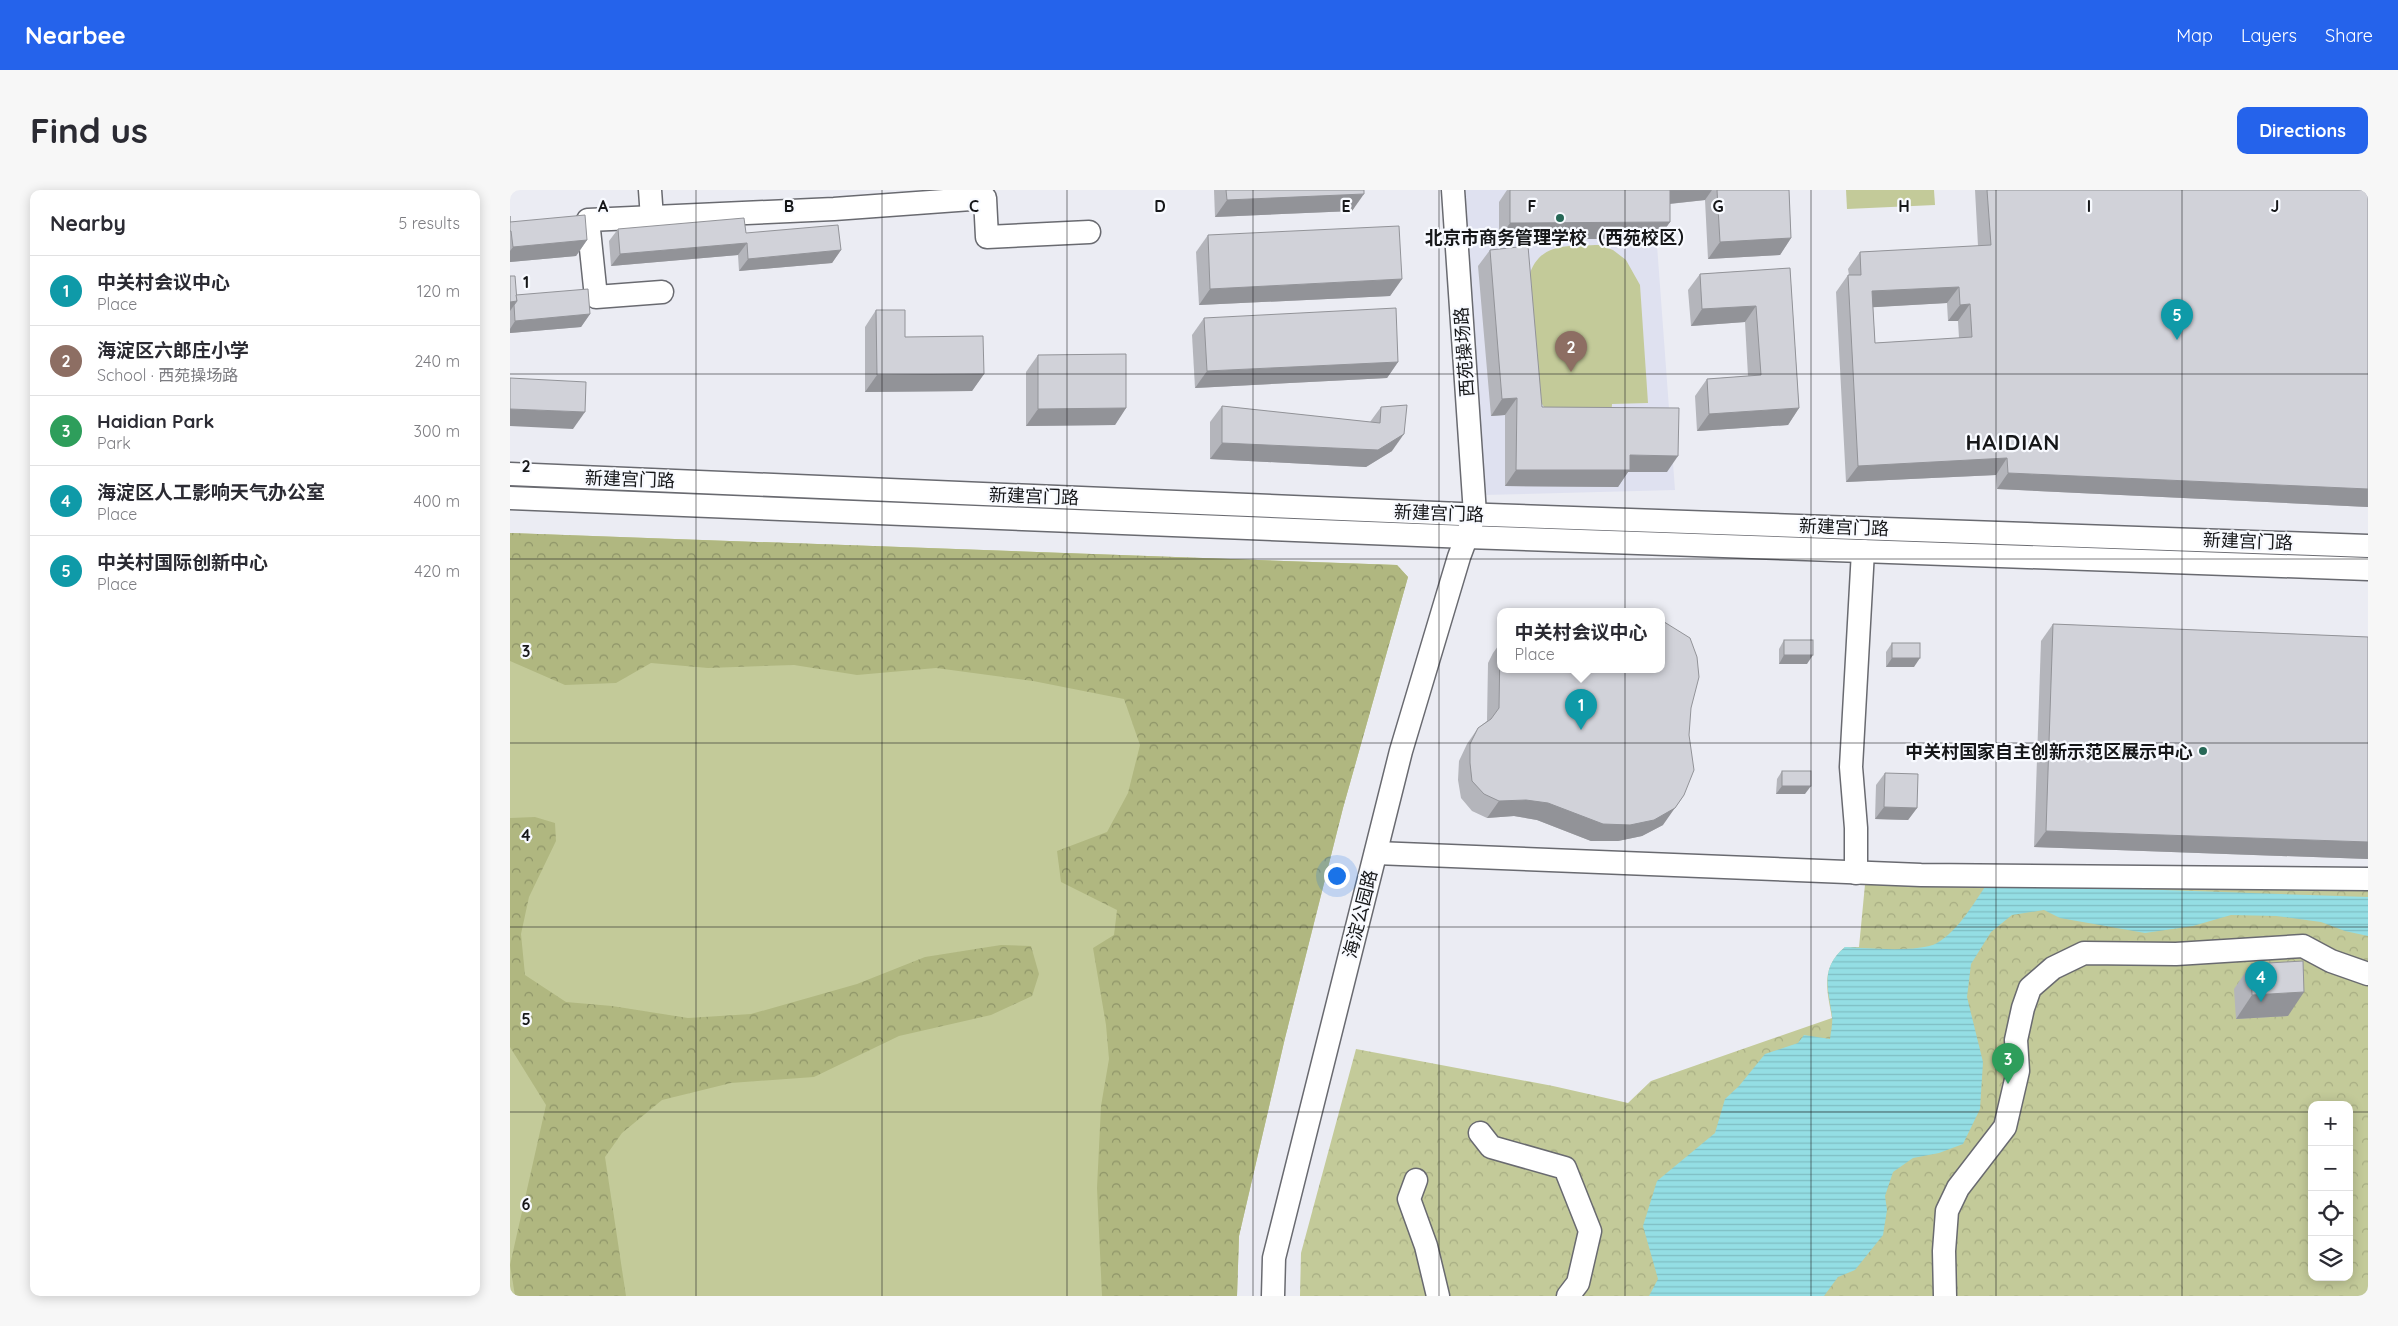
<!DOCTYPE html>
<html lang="en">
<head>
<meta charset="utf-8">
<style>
  :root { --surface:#fff; --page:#f7f7f7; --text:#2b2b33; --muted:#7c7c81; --line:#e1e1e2; --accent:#2563eb }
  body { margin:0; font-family:Quicksand,"Noto Sans SC",sans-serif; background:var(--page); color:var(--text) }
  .controls { position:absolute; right:15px; bottom:15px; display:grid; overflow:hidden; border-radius:10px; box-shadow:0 2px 12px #0003 }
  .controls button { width:45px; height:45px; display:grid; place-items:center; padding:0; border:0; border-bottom:1px solid var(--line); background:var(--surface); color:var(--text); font:25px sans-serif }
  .you { position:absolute; left:826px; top:685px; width:18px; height:18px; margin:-12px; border:4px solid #fff; border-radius:50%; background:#1a73e8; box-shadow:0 0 0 8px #1a73e833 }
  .badge { display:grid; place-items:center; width:32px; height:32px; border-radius:50%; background:var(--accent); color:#fff; font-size:16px; font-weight:700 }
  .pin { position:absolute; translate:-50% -41px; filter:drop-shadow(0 1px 2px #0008) }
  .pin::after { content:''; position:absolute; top:26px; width:18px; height:15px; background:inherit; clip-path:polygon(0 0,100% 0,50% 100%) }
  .popup { position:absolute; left:987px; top:418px; width:168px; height:65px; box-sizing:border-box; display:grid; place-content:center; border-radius:10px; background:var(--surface); filter:drop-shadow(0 1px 4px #0005); font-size:16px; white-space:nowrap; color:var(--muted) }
  .popup b { font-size:19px; color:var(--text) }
  .popup::after { content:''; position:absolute; left:50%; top:100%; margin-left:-10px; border:10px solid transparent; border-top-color:var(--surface) }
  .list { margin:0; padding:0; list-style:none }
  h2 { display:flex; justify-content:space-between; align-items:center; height:65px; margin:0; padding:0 20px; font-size:21px }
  h2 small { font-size:16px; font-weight:400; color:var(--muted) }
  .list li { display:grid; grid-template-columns:32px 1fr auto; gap:15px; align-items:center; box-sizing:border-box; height:70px; padding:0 20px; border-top:1px solid var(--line) }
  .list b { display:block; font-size:19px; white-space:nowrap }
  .list p { margin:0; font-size:16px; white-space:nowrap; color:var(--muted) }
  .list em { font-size:16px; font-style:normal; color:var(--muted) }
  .icon { flex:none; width:28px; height:28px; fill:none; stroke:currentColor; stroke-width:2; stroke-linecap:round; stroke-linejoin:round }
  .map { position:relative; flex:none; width:1858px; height:1106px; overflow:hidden; border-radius:10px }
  header { display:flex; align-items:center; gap:30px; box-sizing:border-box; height:70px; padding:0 25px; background:var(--accent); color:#fff }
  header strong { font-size:24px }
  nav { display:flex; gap:28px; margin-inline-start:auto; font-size:18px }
  .intro { display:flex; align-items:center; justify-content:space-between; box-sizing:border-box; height:120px; padding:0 30px }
  h1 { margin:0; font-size:35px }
  .button { padding:12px 22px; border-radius:10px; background:var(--accent); color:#fff; font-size:18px; font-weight:700 }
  main { display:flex; gap:30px; padding:0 30px }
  aside { flex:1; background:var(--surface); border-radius:10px; box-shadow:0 2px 12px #0003 }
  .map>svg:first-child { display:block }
  .built { fill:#dfe1f0 }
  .grass { fill:#c3ca99 }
  .forest { fill:url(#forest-crowns) }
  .park { fill:url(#park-crowns); fill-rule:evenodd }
  .water { fill:url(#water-rules) }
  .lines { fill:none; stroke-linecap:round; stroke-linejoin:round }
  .minor-casing { stroke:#696a70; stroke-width:25 }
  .minor { stroke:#fff; stroke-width:22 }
  .wall { fill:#b4b5bb; fill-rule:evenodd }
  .shaded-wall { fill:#929398 }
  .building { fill:#d1d2d9; stroke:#929398; fill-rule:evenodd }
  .grid { fill:none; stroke:#161719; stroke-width:1; stroke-opacity:0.55 }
  .poi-dot { fill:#276857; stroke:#f8faff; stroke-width:2 }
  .labels { text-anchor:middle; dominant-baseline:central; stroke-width:4.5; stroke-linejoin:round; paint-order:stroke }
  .poi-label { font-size:18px; font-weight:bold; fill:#161719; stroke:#f8faff }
  .street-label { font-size:18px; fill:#161719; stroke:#f8faff }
  .district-label { font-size:22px; font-weight:bold; letter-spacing:1px; fill:#161719; stroke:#f8faff }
  .grid-label { font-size:16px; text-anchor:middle; font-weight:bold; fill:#161719; stroke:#f8faff; stroke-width:4.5; stroke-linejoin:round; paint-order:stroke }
</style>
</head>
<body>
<header>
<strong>Nearbee</strong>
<nav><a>Map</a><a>Layers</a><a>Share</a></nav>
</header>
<div class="intro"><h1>Find us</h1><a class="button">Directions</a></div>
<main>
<aside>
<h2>Nearby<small>5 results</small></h2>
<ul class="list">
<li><span class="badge" style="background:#0f9aa8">1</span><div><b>中关村会议中心</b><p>Place</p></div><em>120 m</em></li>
<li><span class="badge" style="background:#8d6e63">2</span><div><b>海淀区六郎庄小学</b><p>School · 西苑操场路</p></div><em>240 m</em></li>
<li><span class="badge" style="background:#2e9e5b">3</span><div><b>Haidian Park</b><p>Park</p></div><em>300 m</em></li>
<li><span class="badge" style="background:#0f9aa8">4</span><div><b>海淀区人工影响天气办公室</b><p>Place</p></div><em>400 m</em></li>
<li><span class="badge" style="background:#0f9aa8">5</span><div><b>中关村国际创新中心</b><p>Place</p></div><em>420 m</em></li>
</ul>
</aside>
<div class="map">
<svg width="1858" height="1106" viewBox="0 0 1858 1106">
  <defs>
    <pattern id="forest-crowns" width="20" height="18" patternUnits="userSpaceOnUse" patternTransform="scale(1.25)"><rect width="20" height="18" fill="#b0b780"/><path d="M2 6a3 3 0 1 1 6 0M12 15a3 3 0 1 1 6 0" fill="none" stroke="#8e9468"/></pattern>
    <pattern id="park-crowns" width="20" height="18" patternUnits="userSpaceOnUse" patternTransform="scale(1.25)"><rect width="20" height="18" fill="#c3ca99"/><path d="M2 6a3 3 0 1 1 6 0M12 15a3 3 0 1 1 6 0" fill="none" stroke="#a7ad83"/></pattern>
    <pattern id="water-rules" width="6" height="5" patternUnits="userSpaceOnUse" patternTransform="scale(1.25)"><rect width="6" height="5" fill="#94dee4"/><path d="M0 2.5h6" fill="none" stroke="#7fbec3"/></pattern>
  </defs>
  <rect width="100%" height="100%" fill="#ebecf3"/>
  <!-- built -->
  <path class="built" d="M952 0H1145L1147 55 1165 300 973 305Z"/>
  <!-- grass -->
  <g class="grass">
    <path d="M1336 0H1424L1425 15 1337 19Z"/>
    <path d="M1089 55 1103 60 1116 70 1130 95 1138 213 1102 214 1101 228 1036 220 1030 211 1019 87C1028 52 1059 56 1089 55Z"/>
    <path d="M0 343 887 375 898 387 833 618 775 848 729 1046 727 1106H0Z"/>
  </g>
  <!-- forest -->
  <g class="forest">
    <path d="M0 343 887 375 898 387 833 618 775 848 729 1046 727 1106H592L587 998 591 916 599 869 596 835 583 758 604 745 607 720 551 692 547 661 597 642 618 603 630 555 614 509 523 491 426 478 347 485 284 475 198 478 141 473 106 493 55 495 0 471Z"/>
    <path d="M25 627 45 633 46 651 19 707 11 744 15 785 56 812 102 816 178 828 241 824 347 794 415 767 491 755 521 756 529 784 522 806 481 825 389 846 304 887 221 893 152 910 112 943 95 967 116 1106H5L0 1075 36 915 0 857V628Z"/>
  </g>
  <!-- park -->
  <path class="park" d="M1356 684 1858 693V1106H790L791 1063 846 859 1043 896 1118 913 1141 891 1322 828C1317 800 1310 778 1335 757H1349ZM1802 915H1839V1087H1802Z"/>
  <!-- water -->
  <path class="water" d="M1477 694 1858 707V746L1835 741 1811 732 1766 726 1721 725 1683 736 1635 743 1550 728 1534 720 1502 725 1481 742 1461 774 1457 807 1473 872 1470 919 1453 954 1429 963 1403 968 1383 982 1375 1006 1377 1020 1373 1045 1345 1080 1328 1087 1314 1106H1139L1148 1089 1133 1036 1147 991 1205 943 1215 909 1229 896 1255 864 1288 853 1294 845 1320 849C1321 841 1323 833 1322 825 1318 797 1310 778 1335 757 1356 758 1409 763 1427 753 1449 740 1463 714 1477 694Z"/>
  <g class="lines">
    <!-- minor casing -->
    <g class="minor-casing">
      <g id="minor">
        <path d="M140 0 142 28"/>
        <path d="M152 102 86 107 78 30 324 19 475 8 477 47 579 42"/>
        <path d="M0 284 950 324 1858 356"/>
        <path d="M0 308 957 347 1858 379"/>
        <path d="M866 663 1411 685 1858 689"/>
        <path d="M1346 683V638L1341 577 1353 361"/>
        <path d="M970 943 981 957 1055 978 1080 1041 1068 1093 1058 1106"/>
        <path d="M906 990 899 1009 916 1056 928 1106"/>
        <path d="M763 1106 764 1068 891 561 949 367 965 324 943 0"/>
        <path d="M1435 1106 1434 1061 1437 1021 1448 998 1495 937 1508 881 1506 850 1513 818 1520 798 1543 778 1574 763 1666 764 1793 756 1821 771 1858 784"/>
      </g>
    </g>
    <!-- minor -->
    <use href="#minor" class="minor"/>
  </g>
  <!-- wall -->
  <g class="wall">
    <path d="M704 0H854L842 21 705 27Z"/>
    <path d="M997 0H1281H1279L1281 48 1270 65 1198 69 1195 10 1160 14V32L1148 49H989V12Z"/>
    <path d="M1465 0H1858V317L1487 299 1486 285 1336 292 1326 102 1338 85H1339L1338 79 1350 62 1468 56ZM1437 113 1438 131H1448L1449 148 1365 153 1363 117Z"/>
    <path d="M0 26V32L77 50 66 66 0 72Z"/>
    <path d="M108 39 236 43 331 60 322 73 229 81 228 65 101 76 99 51Z"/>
    <path d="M698 45 892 89 880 106 689 115 686 62Z"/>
    <path d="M980 60 1032 217 1157 282H1118L1108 297 995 296V225L981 226 968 76Z"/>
    <path d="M1280 78 1289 218 1278 235 1187 241 1185 206 1197 189 1238 186 1235 132 1181 136 1178 100 1190 84Z"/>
    <path d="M0 86 6 105 80 124 71 137 0 143Z"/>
    <path d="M366 120 395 147 474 184 462 201 355 202V137Z"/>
    <path d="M694 128 888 172 877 188 685 198 682 145Z"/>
    <path d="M528 165 616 218 605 235 516 236V182Z"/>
    <path d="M712 216 860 232 871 217 882 261 856 277 700 269V232Z"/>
    <path d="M1543 434 1858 447V669L1524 657 1531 451Z"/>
    <path d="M1274 450 1297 474H1269V459Z"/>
    <path d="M991 452V479L1153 635 1132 646 1108 651H1081L1027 630 1004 626 977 628 962 621 951 608 948 590 949 571 957 554 968 538 977 531 978 473 983 463Z"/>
    <path d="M1382 453 1404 477H1376V462Z"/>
    <path d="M1272 581 1295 604H1266L1267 589Z"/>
    <path d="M1375 583 1407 618 1398 630 1365 629 1366 595Z"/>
    <path d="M1741 774 1778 826 1726 829 1724 799Z"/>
  </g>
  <!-- shaded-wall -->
  <g class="shaded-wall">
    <path d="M1159 0H1202L1195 10 1148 15Z"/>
    <path d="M854 4 842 21 705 27 717 10Z"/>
    <path d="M1160 32 1148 49H989L1000 33Z"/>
    <path d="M1281 48 1270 65 1198 69 1210 52Z"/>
    <path d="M77 50 66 66 0 72V61L3 57Z"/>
    <path d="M237 53 228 65 101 76 110 64Z"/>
    <path d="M331 60 322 73 229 81 238 69Z"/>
    <path d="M892 89 880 106 689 115 700 99Z"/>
    <path d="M1449 97 1437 113 1350 118 1362 101Z"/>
    <path d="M7 111 0 121V112Z"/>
    <path d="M1460 114 1448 131H1438L1450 115Z"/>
    <path d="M1246 116 1235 132 1181 136 1192 119Z"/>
    <path d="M80 124 71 137 0 143V139L5 131Z"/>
    <path d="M888 172 877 188 685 198 697 181Z"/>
    <path d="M474 184 462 201 355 202 367 185Z"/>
    <path d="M1007 208 995 225 981 226 992 209Z"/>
    <path d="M616 218 605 235 516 236 528 219Z"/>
    <path d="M1289 218 1278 235 1187 241 1199 224Z"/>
    <path d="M0 219 75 222 63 239 0 236Z"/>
    <path d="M894 244 882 261 856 277 700 269 712 253Z"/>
    <path d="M1120 265 1168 266 1157 282H1118L1108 297 995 296 1006 280Z"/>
    <path d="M1497 268 1486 285 1336 292 1348 276Z"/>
    <path d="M1498 283 1858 299V317L1487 299Z"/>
    <path d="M1274 465H1303L1297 474H1269Z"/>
    <path d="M1382 468H1410L1404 477H1376Z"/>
    <path d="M1272 596H1301L1295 604H1266Z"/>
    <path d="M1174 605 1153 635 1132 646 1108 651H1081L1027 630 1004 626 977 628 989 611 1016 610Z"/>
    <path d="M1374 617 1407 618 1398 630 1365 629Z"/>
    <path d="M1536 641 1858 652V669L1524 657Z"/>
    <path d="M1794 802 1778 826 1726 829 1742 805Z"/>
  </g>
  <!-- building -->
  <g class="building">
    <path d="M716 0H854V4L717 10Z"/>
    <path d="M1000 0H1160V32L1000 33Z"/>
    <path d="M1207 0H1279L1281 48 1210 52Z"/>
    <path d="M1477 0H1858V299L1498 283 1497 268 1348 276 1338 85H1351L1350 62 1481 55ZM1449 97 1450 115 1460 114 1462 147 1365 153 1362 101Z"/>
    <path d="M75 25 77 50 3 57 1 41H0V26V32Z"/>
    <path d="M234 28 236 43 328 35 331 60 238 69 237 53 110 64 108 39Z"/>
    <path d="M889 36 892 89 700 99 698 45Z"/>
    <path d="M1018 56 1032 217 1169 218 1168 266 1120 265V280H1006L1007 208 992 209 980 60Z"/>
    <path d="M1280 78 1289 218 1199 224 1197 189 1251 185 1246 116 1192 119 1190 84Z"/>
    <path d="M0 86H5L7 111 0 112Z"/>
    <path d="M78 99 80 124 5 131 4 115 7 111 6 105Z"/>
    <path d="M886 118 888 172 697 181 694 128Z"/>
    <path d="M366 120H395V147L473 146 474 184 367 185Z"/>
    <path d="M616 164V218L528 219V165Z"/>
    <path d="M0 188 76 192 75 222 0 219Z"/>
    <path d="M897 215 894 244 868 260 712 253V216L870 233 871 217Z"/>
    <path d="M1151 430 1180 448 1187 467 1189 487 1181 518 1179 545 1184 580 1174 605 1165 618 1144 630 1120 635 1093 634 1038 613 1016 610 989 611 974 604 962 591 960 573V554L968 538 981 529 989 518 990 456 991 454V479H1151Z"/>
    <path d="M1543 434 1858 447V652L1536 641Z"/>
    <rect x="1274" y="450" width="29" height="15"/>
    <rect x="1382" y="453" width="28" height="15"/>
    <rect x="1272" y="581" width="29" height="15"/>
    <path d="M1375 583 1408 584 1407 618 1374 617Z"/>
    <path d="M1793 771 1794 802 1742 805 1741 774Z"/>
  </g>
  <!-- grid -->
  <path class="grid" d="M186 0V1106M372 0V1106M557 0V1106M743 0V1106M929 0V1106M1115 0V1106M1301 0V1106M1486 0V1106M1672 0V1106M0 184H1858M0 369H1858M0 553H1858M0 737H1858M0 922H1802M1839 922H1858"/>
  <!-- markers -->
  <g class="poi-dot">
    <circle cx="1050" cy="28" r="5"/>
    <circle cx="1693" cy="561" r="5"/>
  </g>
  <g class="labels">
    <!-- poi labels -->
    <g class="poi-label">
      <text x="1050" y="47">北京市商务管理学校（西苑校区）</text>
      <text x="1683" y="561" text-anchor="end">中关村国家自主创新示范区展示中心</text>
    </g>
    <!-- street labels -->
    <g class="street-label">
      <text transform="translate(954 162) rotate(-94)">西苑操场路</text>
      <text transform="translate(120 289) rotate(2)">新建宫门路</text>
      <text transform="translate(524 306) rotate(2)">新建宫门路</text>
      <text transform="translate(929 323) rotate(2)">新建宫门路</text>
      <text transform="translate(1334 337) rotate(2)">新建宫门路</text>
      <text transform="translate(1738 351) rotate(2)">新建宫门路</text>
      <text transform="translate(850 724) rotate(-76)">海淀公园路</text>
    </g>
    <!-- district labels -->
    <g class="district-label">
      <text x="1503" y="252">HAIDIAN</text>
    </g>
  </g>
  <g class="grid-label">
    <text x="93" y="22">A</text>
    <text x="279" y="22">B</text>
    <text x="464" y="22">C</text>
    <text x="650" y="22">D</text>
    <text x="836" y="22">E</text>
    <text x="1022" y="22">F</text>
    <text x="1208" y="22">G</text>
    <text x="1394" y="22">H</text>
    <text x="1579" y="22">I</text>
    <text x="1765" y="22">J</text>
    <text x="16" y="98">1</text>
    <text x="16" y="282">2</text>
    <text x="16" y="467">3</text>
    <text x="16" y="651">4</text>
    <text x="16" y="835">5</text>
    <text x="16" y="1020">6</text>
  </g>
</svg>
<div class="controls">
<button>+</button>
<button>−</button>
<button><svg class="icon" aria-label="locate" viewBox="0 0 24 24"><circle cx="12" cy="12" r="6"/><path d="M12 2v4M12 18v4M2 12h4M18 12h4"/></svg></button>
<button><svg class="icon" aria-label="layers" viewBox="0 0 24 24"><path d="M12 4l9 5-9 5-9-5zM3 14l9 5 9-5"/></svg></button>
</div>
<div class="you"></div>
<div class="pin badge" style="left:1071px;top:540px;background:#0f9aa8">1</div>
<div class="popup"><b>中关村会议中心</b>Place</div>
<div class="pin badge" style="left:1061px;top:182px;background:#8d6e63">2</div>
<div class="pin badge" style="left:1498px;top:894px;background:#2e9e5b">3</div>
<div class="pin badge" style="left:1751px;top:812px;background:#0f9aa8">4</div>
<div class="pin badge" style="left:1667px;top:150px;background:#0f9aa8">5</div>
</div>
</main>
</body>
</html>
